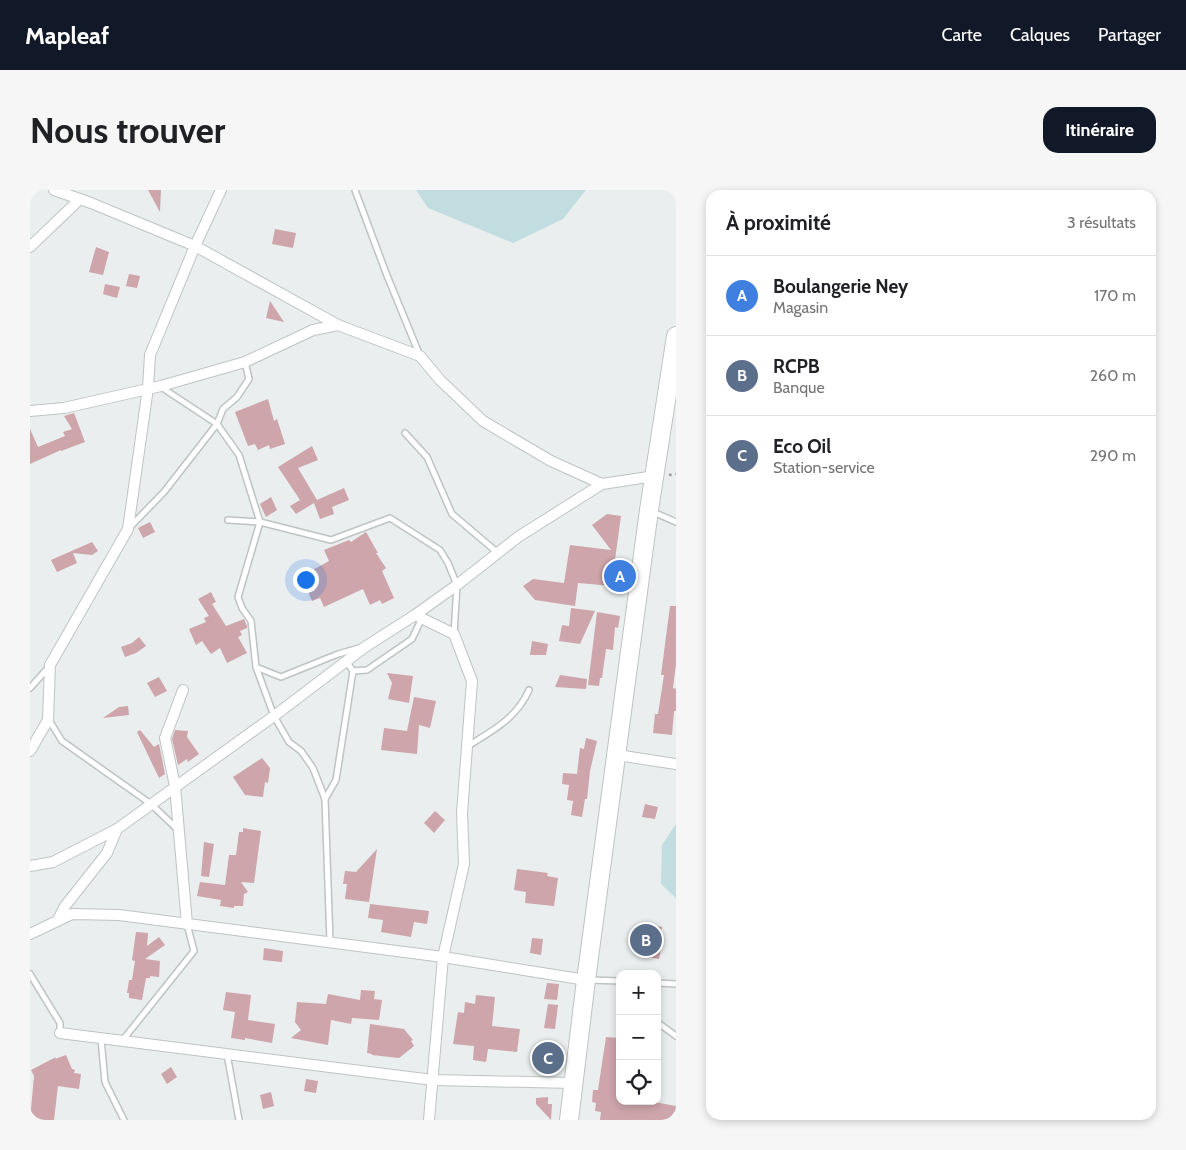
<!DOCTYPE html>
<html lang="fr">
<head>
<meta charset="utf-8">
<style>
  :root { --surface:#fff; --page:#f6f6f6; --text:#202124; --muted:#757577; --line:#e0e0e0; --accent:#111827 }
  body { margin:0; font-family:Cabin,sans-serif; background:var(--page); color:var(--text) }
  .controls { position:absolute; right:15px; bottom:15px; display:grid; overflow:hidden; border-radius:10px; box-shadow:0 2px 8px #0003 }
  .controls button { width:45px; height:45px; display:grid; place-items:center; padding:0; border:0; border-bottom:1px solid var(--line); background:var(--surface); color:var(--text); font:25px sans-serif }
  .you { position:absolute; left:275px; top:389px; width:18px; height:18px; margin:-12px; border:4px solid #fff; border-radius:50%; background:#1a73e8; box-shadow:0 0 0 8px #1a73e833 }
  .badge { display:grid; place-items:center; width:32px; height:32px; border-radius:50%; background:var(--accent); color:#fff; font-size:16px; font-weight:700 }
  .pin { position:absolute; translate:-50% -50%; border:2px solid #fff; box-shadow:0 1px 5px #0006 }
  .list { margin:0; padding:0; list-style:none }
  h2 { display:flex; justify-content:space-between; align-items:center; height:65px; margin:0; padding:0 20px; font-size:21px }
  h2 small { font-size:16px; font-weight:400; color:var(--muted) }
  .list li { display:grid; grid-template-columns:32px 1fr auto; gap:15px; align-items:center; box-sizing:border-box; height:80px; padding:0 20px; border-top:1px solid var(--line) }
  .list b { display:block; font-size:19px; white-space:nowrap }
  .list p { margin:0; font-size:16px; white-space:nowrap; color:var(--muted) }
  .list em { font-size:16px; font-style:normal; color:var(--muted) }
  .icon { flex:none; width:28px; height:28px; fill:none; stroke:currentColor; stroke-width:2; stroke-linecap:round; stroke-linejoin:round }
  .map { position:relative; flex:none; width:646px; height:930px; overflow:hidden; border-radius:15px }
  header { display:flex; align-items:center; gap:30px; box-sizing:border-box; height:70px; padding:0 25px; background:var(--accent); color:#fff }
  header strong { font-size:24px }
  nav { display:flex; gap:28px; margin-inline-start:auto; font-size:18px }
  .intro { display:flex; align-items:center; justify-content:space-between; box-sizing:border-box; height:120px; padding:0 30px }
  h1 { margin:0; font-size:35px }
  .button { padding:12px 22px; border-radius:15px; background:var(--accent); color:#fff; font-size:18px; font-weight:700 }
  main { display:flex; gap:30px; padding:0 30px }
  aside { flex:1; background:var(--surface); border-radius:15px; box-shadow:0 2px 8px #0003 }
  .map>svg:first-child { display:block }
  .green { fill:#c1dde0 }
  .building { fill:#cda5ab }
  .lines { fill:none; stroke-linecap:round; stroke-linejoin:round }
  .service-casing { stroke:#bfc3c3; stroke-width:8 }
  .minor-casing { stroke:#bfc3c3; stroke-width:12 }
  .trunk-casing { stroke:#bfc3c3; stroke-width:20 }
  .path { stroke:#919494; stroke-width:2.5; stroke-dasharray:2.5 4; stroke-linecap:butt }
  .service { stroke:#fff; stroke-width:5 }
  .minor { stroke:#fff; stroke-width:10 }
  .trunk { stroke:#fff; stroke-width:18 }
</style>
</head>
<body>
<header>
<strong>Mapleaf</strong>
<nav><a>Carte</a><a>Calques</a><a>Partager</a></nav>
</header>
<div class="intro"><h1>Nous trouver</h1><a class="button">Itinéraire</a></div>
<main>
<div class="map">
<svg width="646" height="930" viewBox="0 0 646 930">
  <rect width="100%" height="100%" fill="#eaeeee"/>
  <!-- green -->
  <g class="green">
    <path d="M386 0H556L533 29 483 53 398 18Z"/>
    <path d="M646 634V708L631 694 632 655Z"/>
  </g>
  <!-- building -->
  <g class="building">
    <path d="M118 0H131L130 22Z"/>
    <path d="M245 39 266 43 263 58 242 54Z"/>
    <path d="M66 57 79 62 73 85 59 82Z"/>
    <path d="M99 84 110 86 107 98 96 96Z"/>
    <path d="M75 94 90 97 87 108 73 104Z"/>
    <path d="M240 111 254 132 236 128Z"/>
    <path d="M238 209 244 231 247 229 255 254 240 259 239 255 228 260 225 254 218 256 205 222Z"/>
    <path d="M44 223 55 252 31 261V260L0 274V239L8 257 35 246 33 242 42 239 34 226Z"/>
    <path d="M282 256 288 270 268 278 287 310 314 298 319 310 302 317 304 324 290 329 284 313 266 324 260 316 270 310 248 277Z"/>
    <path d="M241 307 247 320 236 327 230 314Z"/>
    <path d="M577 324 591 326 584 377 595 378 594 397 548 393 545 416 505 410 493 396 503 389 534 393 540 355 581 360 562 335Z"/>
    <path d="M120 332 125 342 113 348 108 338Z"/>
    <path d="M336 342 348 363H346L356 378 352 381 364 408 352 414 350 410 340 415 333 399 294 417 290 408 282 411 277 399 284 396 277 383 299 371 294 360 319 350 321 352Z"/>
    <path d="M62 352 68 361 62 365 43 363 47 373 27 382 21 370Z"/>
    <path d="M181 402 186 412 182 414 196 436 214 429 217 436V438L210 441 212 445 208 447 217 463 197 473 190 458 181 464 172 451 166 455 159 439 176 432 174 428 179 426 168 409Z"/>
    <path d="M640 416H646V474L643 498 646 499V521H644L642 545 623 543 625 524H628L634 485H631Z"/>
    <path d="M541 418 565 421 550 454 529 451 532 435 539 436Z"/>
    <path d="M567 422 590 426 588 438 585 437 583 460 576 459 572 488H570L569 496 558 495Z"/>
    <path d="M109 447 116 456 106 463 95 467 91 457 102 453Z"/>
    <path d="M502 451 518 454 516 465H500Z"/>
    <path d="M357 483 383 486 379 513 358 509 362 493Z"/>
    <path d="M530 485 557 489 556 499 525 497Z"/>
    <path d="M129 487 137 501 125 507 117 493Z"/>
    <path d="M384 507 406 511 400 538 389 535 387 564 351 560 354 538 377 541Z"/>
    <path d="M98 516 99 525 73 528 89 517Z"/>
    <path d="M110 540 124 557 129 554 135 584 129 588 107 542Z"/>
    <path d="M145 540 158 541 157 547 169 564 158 572 157 569 148 575 142 549Z"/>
    <path d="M556 548 567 551 560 581 557 609H555L552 627 541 625 543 611 537 610 539 595 532 594 533 583 547 584 550 558 554 559Z"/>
    <path d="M232 568 240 578 238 593 235 592 233 607 215 605 203 587Z"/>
    <path d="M615 614 628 617 625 629 612 627Z"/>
    <path d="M405 621 415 630 404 643 394 633Z"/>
    <path d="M213 638 231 641 224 693 211 692 218 702 214 704 213 716H204V718L190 716 191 710 167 706 170 692 195 695 199 665H206L209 642H213Z"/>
    <path d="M174 652 184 654 179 687 171 686Z"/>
    <path d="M347 659 339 712 315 709 317 694H313L315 681 326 682Z"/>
    <path d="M487 679 518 683 517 686 528 688 524 716 495 713 496 702 484 700Z"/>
    <path d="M340 714 399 721 397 734 384 732 381 747 351 742 353 730 338 728Z"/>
    <path d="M611 733 632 737 629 752 632 753 629 769 605 765Z"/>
    <path d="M106 742 118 743 117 756 129 747 135 755 115 769 130 771 129 787 120 786V788H116L112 810 99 808V803H97L99 790H102L105 771 102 770Z"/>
    <path d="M502 748 513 749 511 765 500 763Z"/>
    <path d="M234 758 253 761 252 772 233 770Z"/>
    <path d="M517 793 529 794 527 810 514 809Z"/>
    <path d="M331 800 345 801 344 809 352 810 349 830 322 828 321 834 301 830 298 855 261 848 271 840 265 832 267 812 296 814 298 804 330 810Z"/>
    <path d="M196 802 221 805 218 830 245 834 242 853 215 848V850L201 848 205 822 193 820Z"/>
    <path d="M446 805 465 807 462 836 490 839 487 862 458 859 456 872 443 870 444 856 423 854 428 822 434 823 435 812 445 814Z"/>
    <path d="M518 814 528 815 525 839 514 838Z"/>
    <path d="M340 834 374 839 383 850 381 851 384 856 369 868 342 865V864L337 863Z"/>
    <path d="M576 847 590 848V911H619L646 916V930H570L571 922 565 921 566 913 562 912 563 900H568Z"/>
    <path d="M36 865 42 879 45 880 44 883 51 884 49 899 28 896 24 930H0L4 886 1 880 26 867 25 869Z"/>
    <path d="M141 877 147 887 137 894 131 884Z"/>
    <path d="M276 889 288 891 286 903 274 901Z"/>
    <path d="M241 902 244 916 233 919 230 905Z"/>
    <path d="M518 907V914H522L521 930 506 914V908Z"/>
  </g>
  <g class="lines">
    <!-- service casing -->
    <g class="service-casing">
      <g id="service">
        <path d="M325 0 356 83 390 166"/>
        <path d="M131 197 187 234 209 265 230 332 208 407 212 418 221 431 226 477 244 526 259 552 271 561 283 578 295 609 300 752"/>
        <path d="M375 243 397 267 422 324 468 363"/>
        <path d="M621 321 646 332"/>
        <path d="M198 330 230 332 301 350 360 328 410 360 418 373 427 395 424 444"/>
        <path d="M100 337 134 302 187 234 193 219 207 207 219 189 215 172"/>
        <path d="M226 477 251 487 308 464 329 458"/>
        <path d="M323 481 337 480 382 449 392 428"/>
        <path d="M0 498 18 478"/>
        <path d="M19 530 32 551 121 614 148 640"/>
        <path d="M438 556C462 541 487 528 499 500"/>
        <path d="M295 609 306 590 323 481 316 471"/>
        <path d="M0 784 30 833V843"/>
        <path d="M560 790 590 791"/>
        <path d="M627 793 646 794"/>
        <path d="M627 832 646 846"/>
        <path d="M71 849 75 892 94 930"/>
        <path d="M92 851 164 761 157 734"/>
        <path d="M197 864 209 930"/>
      </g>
    </g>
    <!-- minor casing -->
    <g class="minor-casing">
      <g id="minor">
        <path d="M24 0 61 13 165 56 308 135 390 166 410 190 453 231 521 271 572 294 625 286"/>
        <path d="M0 57 50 9"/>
        <path d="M0 221 34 218 131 196 215 172 283 140 308 135"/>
        <path d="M385 425 424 444 442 491 432 623 434 674 413 767 399 930"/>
        <path d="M153 500 135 548 145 596 157 734"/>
        <path d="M0 561 18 530 20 475 98 339 118 198 120 165 165 56 191 0"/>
        <path d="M587 565 646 574"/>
        <path d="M0 676 23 672 87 639 244 526 335 457 385 425 427 395 488 347 572 294"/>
        <path d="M28 730 35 716 77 663 87 639"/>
        <path d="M0 744 42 724 89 725 413 767 556 790"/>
        <path d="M30 843 403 890 543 893"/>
      </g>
    </g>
    <!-- trunk casing -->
    <g class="trunk-casing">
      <path id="trunk" d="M539 930 556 790 619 320 646 146"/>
    </g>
    <!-- path -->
    <path class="path" d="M639 285 646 284"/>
    <!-- service -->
    <use href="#service" class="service"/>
    <!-- minor -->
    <use href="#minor" class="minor"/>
    <!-- trunk -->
    <use href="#trunk" class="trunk"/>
  </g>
</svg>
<div class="controls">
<button>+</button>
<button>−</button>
<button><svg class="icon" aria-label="locate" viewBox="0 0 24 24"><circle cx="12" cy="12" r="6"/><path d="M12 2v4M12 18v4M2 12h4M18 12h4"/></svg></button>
</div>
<div class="you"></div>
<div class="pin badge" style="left:590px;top:386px;background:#3f7fe0">A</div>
<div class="pin badge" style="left:616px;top:750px;background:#5c6f8a">B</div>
<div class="pin badge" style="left:518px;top:868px;background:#5c6f8a">C</div>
</div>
<aside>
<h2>À proximité<small>3 résultats</small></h2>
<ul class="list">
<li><span class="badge" style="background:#3f7fe0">A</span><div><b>Boulangerie Ney</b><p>Magasin</p></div><em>170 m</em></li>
<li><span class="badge" style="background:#5c6f8a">B</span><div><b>RCPB</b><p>Banque</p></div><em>260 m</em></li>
<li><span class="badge" style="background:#5c6f8a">C</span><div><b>Eco Oil</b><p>Station-service</p></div><em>290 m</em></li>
</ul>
</aside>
</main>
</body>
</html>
